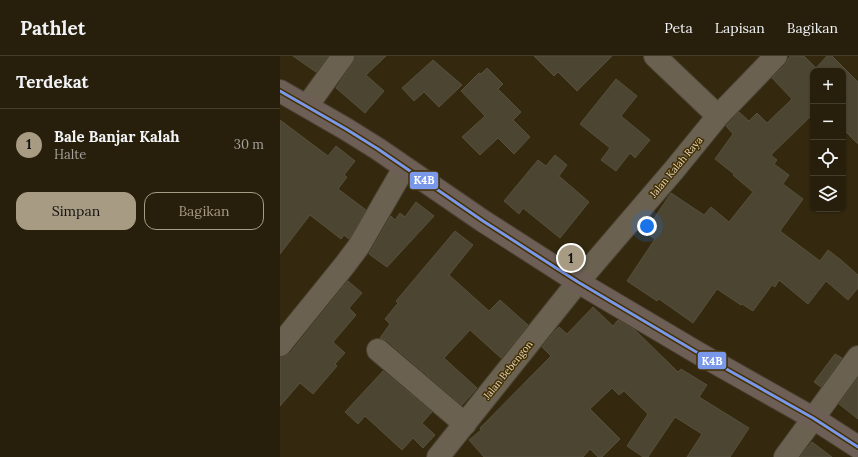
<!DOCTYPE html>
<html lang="id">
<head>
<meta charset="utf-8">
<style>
  :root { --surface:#271f0b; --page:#2f2714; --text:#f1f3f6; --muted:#a4a29d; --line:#433d2c; --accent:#a79b83 }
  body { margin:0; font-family:Lora,serif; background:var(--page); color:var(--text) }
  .controls { position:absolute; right:12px; top:12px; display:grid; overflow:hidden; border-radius:8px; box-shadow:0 1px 3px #0004 }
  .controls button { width:36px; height:36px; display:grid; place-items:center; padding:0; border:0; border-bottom:1px solid var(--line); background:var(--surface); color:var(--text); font:20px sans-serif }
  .you { position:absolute; left:367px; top:170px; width:14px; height:14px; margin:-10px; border:3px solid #fff; border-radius:50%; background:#1a73e8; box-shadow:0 0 0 6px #1a73e833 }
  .badge { display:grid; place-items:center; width:26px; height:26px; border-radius:50%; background:var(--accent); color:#111; font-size:13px; font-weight:700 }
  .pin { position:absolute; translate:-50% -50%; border:2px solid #fff; box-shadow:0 1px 4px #0006 }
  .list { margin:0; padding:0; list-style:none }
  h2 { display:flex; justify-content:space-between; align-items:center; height:52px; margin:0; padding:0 16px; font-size:17px }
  h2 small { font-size:13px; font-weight:400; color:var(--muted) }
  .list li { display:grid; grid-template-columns:26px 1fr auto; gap:12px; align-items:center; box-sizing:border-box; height:72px; padding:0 16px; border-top:1px solid var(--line) }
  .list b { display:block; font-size:15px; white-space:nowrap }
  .list p { margin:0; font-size:13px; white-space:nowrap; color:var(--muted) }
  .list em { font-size:13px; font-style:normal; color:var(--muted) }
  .actions { display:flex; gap:8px; padding:12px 16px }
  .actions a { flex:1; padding:9px 0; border:1px solid var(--accent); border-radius:12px; text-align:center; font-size:14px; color:var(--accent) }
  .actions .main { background:var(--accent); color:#111 }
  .icon { flex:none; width:22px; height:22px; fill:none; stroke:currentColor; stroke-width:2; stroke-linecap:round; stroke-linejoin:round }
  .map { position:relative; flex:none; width:578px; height:401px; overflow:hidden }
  header { display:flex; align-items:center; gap:24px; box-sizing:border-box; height:56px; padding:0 20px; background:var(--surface); border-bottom:1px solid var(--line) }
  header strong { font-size:19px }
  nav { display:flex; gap:22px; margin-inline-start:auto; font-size:14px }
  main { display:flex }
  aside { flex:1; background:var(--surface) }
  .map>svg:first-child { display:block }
  .building { fill:#4c4531; stroke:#57503c }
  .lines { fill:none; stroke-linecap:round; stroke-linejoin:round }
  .street-casing { stroke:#4b4332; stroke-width:24 }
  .highway-casing { stroke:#4b4332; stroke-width:24 }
  .street { stroke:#6a6150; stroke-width:22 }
  .highway { stroke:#6e5f56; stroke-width:22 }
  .bus-1-casing { stroke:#432f00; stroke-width:6 }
  .bus-1 { stroke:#7a98ea; stroke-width:3 }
  .labels { text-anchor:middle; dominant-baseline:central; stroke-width:3; stroke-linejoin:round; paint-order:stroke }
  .street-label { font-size:10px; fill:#e5d9c2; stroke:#432f00 }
  .line-badge { stroke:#432f00; stroke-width:1.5 }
  .badge-label { font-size:11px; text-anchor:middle; font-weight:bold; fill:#fff }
</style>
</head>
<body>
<header>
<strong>Pathlet</strong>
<nav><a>Peta</a><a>Lapisan</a><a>Bagikan</a></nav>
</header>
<main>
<aside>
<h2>Terdekat<small></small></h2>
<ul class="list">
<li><span class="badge">1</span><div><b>Bale Banjar Kalah</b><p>Halte</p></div><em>30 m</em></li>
</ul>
<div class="actions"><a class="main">Simpan</a><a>Bagikan</a></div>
</aside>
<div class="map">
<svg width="578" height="401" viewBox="0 0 578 401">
  <rect width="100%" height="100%" fill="#34290f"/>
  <!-- building -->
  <g class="building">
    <path d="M13 0H48L36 16Z"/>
    <path d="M75 0H106L86 19 104 35 85 57 56 32 73 7Z"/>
    <path d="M254 0H332L297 35 278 16 274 20Z"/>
    <path d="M510 0H524L536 12 547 0H552L578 26V88L563 73V15H533V58L491 99 497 104 494 108 509 119 503 128 523 143 513 157 500 175 540 205 548 194 561 204 578 219V232L568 244 546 225 528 248 499 224 495 231 492 229 473 255 462 248 461 249 437 233 413 267 379 243 377 245 347 225 375 183 365 176 391 137 424 159 431 151 449 166 473 136 453 119 454 118 435 103 453 78 446 70 459 56 469 65 477 57 487 67 512 43 492 22 505 9Z"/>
    <path d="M153 4 182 29 159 51 144 36 134 45 122 32Z"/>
    <path d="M207 12 223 28 218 33 241 56 233 64 250 81 234 98 218 82 200 99 182 81 205 60 181 35 199 17 201 18Z"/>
    <path d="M336 23 357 40 341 60 370 84 355 102 350 97 336 115 321 104 330 92 300 68Z"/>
    <path d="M0 64 48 100 56 90 75 105 64 119 67 121 58 133 86 154 69 183 64 179 61 183 30 159 0 198Z"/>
    <path d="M275 99 287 109 279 120 309 146 280 182 243 152 239 158 224 145 258 104 266 110Z"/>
    <path d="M136 146 154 160 107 211 89 198 111 160 115 164 120 157 125 161Z"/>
    <path d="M175 175 193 189 169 219 209 255 220 244 248 269 221 302 190 274 164 302 197 332 182 349 106 284 100 282 110 268 105 263 118 247 116 245Z"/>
    <path d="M68 225 82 237 69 252 76 259 53 286 65 297 55 308 57 310 33 338 20 327 0 350V301L5 300 10 297Z"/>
    <path d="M313 251 333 270 338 264 355 274 398 316 401 313 427 329 419 341 469 372 450 401H407L422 378 395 361 368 401H363L347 390 368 358 344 335 339 339 332 332 310 353 340 383 322 401H318L310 393 303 401H204L189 384 201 374 200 372 271 300 262 291 274 276 279 271 287 278Z"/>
    <path d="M555 298 562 302 541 331 534 326Z"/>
    <path d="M103 315 152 356 142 367 155 379 143 392 133 382 122 394 85 360 78 368 65 356Z"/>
    <path d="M578 322V363L559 348Z"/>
    <path d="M532 386 552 401H520Z"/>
  </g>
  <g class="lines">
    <!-- street casing -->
    <g class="street-casing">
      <g id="street">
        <path d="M375 0 438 60"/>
        <path d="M27 50 63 0"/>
        <path d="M0 289 64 210 79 190 124 112"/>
        <path d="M98 294 185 368"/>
        <path d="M158 401 298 226 394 114 438 60 496 0"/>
        <path d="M505 401 578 301"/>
      </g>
    </g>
    <!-- highway casing -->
    <g class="highway-casing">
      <path id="highway" d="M0 35 66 73 98 93 203 165 298 226 418 297 533 362 578 391"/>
    </g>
    <!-- street -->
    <use href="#street" class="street"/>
    <!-- highway -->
    <use href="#highway" class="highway"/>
    <!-- bus-1 casing -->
    <g class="bus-1-casing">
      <path id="bus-1" d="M0 35 66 73 98 93 203 165 298 226 418 297 533 362 578 391"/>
    </g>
    <!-- bus-1 -->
    <use href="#bus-1" class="bus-1"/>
  </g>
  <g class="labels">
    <!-- street labels -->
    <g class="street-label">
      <text transform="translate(396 111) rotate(-50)">Jalan Kalah Raya</text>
      <text transform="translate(228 314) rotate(-51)">Jalan Bebengon</text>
    </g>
  </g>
  <g class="line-badge">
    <rect x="129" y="115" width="30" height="19" rx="4" fill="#7a98ea"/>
    <rect x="417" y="295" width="30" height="19" rx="4" fill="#7a98ea"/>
  </g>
  <g class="badge-label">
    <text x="144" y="128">K4B</text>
    <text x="432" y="309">K4B</text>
  </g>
</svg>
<div class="controls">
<button>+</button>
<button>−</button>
<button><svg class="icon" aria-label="locate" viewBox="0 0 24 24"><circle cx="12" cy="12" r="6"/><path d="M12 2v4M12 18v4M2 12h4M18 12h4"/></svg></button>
<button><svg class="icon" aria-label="layers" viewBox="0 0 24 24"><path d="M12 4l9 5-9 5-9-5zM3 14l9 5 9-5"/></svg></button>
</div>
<div class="you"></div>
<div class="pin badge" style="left:291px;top:202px">1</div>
</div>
</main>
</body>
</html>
